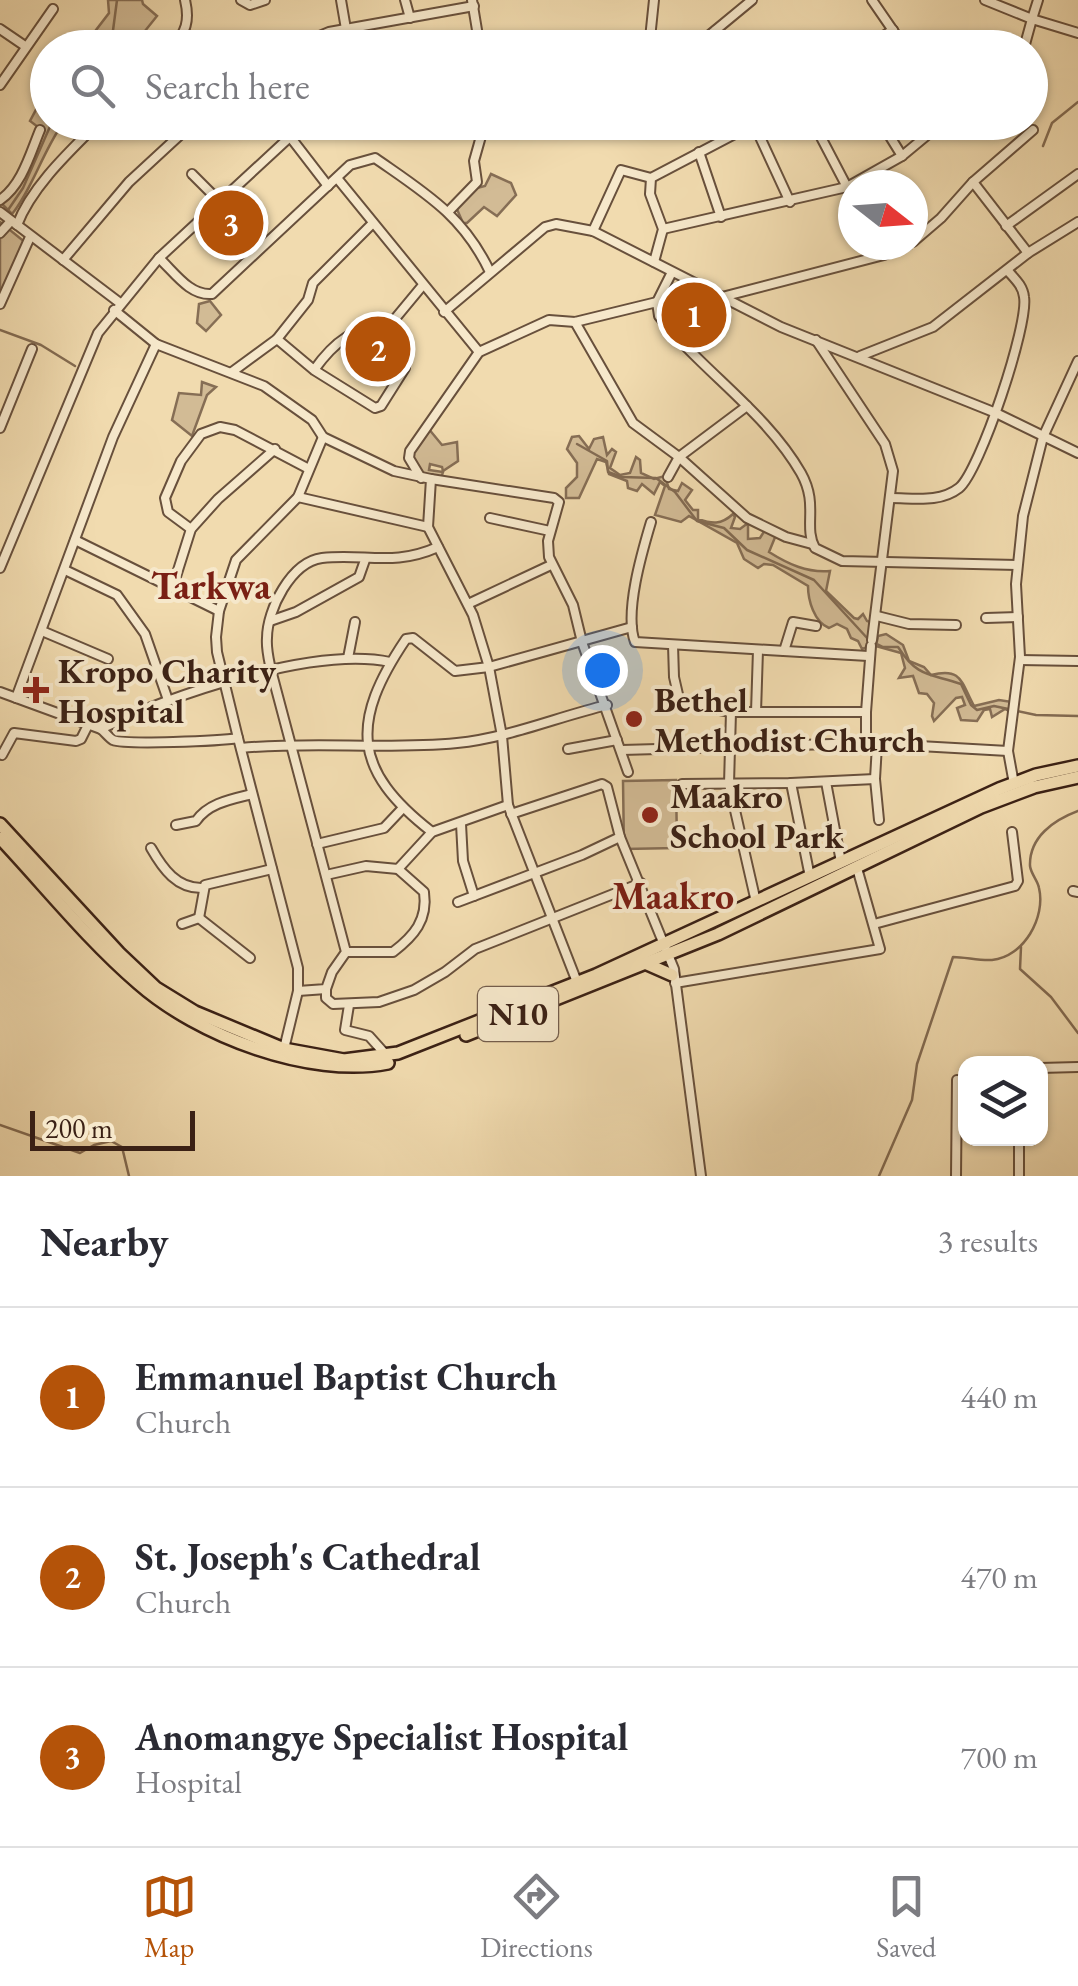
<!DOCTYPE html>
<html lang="en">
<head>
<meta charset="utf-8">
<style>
  :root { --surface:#fff; --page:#f2f2f3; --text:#2b2b33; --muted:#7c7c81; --line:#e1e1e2; --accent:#b45309 }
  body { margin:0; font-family:"EB Garamond",serif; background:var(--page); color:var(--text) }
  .controls { position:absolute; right:30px; bottom:30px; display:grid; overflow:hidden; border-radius:20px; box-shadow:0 2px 8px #0004 }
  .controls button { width:90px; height:90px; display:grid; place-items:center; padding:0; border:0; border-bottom:2px solid var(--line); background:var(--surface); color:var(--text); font:50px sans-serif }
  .compass { position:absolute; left:838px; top:170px; width:90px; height:90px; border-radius:50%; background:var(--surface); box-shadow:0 2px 8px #0004; rotate:107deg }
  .scale { position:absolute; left:30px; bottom:25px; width:165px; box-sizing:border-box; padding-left:10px; border:5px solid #3b2115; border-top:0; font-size:28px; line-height:35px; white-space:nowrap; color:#3b2115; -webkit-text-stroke:8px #f6e8cb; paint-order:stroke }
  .you { position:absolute; left:602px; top:670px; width:35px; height:35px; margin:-25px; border:8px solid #fff; border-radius:50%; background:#1a73e8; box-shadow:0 0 0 15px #1a73e833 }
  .badge { display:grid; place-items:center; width:65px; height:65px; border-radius:50%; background:var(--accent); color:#fff; font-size:32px; font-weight:700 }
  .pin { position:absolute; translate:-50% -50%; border:5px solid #fff; box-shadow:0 2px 10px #0006 }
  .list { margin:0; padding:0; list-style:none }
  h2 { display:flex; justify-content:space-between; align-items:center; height:130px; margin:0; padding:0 40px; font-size:42px }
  h2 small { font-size:32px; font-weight:400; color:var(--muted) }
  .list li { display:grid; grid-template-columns:65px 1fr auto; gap:30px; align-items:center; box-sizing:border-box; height:180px; padding:0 40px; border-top:2px solid var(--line) }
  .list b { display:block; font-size:38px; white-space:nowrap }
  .list p { margin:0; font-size:32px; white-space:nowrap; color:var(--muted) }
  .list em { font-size:32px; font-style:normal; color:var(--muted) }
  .icon { flex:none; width:55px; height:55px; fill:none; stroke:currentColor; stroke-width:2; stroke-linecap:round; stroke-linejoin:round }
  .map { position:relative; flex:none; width:1078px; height:1176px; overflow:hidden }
  .search { position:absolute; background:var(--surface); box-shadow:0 2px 8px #0004; left:30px; right:30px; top:30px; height:110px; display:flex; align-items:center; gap:25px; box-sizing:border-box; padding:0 35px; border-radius:55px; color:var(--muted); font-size:38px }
  .sheet { height:670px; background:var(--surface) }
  nav { display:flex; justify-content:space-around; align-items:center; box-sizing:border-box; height:140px; border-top:2px solid var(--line); background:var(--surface); font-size:28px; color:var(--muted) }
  nav a { display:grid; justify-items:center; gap:5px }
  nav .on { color:var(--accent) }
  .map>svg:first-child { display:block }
  .green { fill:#d2bb95; stroke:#866e55; stroke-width:2.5 }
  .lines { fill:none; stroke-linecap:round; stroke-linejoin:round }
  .stream { stroke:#836b52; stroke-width:2.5 }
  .minor-casing { stroke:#68503c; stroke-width:12 }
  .highway-casing { stroke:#3b2115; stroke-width:16 }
  .minor { stroke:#f6e8cb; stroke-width:8 }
  .highway { stroke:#f1dbaf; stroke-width:11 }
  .poi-dot { fill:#8f2418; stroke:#f6e8cb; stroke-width:4 }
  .labels { text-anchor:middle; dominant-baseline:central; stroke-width:8; stroke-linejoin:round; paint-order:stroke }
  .shield { fill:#f6e8cb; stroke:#735d4c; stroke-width:2.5 }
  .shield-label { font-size:32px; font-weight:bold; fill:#3b2115 }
  .poi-label { font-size:35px; font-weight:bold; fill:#3b2115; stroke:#f6e8cb; text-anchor:start }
  .neighbourhood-label { font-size:38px; font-weight:bold; fill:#7a1f14; stroke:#f6e8cb }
</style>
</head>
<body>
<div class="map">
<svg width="1078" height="1176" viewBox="0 0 1078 1176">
  <rect width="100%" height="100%" fill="#f1dbaf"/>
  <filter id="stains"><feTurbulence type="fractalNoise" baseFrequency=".002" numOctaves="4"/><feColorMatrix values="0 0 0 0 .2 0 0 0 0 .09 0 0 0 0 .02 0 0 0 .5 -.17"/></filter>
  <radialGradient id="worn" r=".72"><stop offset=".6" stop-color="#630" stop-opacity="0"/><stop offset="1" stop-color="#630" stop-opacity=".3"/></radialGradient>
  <!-- green -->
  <g class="green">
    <path d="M108 0H142L143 4 157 16 137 41 131 40 126 47H83L109 13Z"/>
    <path d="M47 89 48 122 62 123 61 126C42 154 31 191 12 214L0 202 6 200 42 130 30 121Z"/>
    <path d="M491 174 511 183 516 195 497 216 484 207 467 223H463L456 207 477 188 485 186Z"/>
    <path d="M0 222 26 243 2 293 0 292Z"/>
    <path d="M210 301 221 315 206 331 197 323 199 304Z"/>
    <path d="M202 382 216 387 207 395 192 436 172 420 179 393 201 395Z"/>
    <path d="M428 428 442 445 457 442 458 461 443 471 442 467 430 464 429 470 443 472 441 478 421 474 411 454Z"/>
    <path d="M579 436 589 449 594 439 603 437 607 455 612 449 616 452 610 468 620 475 630 473 636 457 640 460 641 473 654 479 665 476 669 489 678 491 682 483 692 490 685 500 693 510H698V519C712 524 721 525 733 514L735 517 731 528 740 529 748 523V539L760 538 765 530 776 535 769 552C788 564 807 573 830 571L826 591 854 618 858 619 863 614 867 621 874 623 868 647 862 649 858 641 851 638 847 629 837 624 829 628C814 622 808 600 808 586L773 565 764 564 758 568 744 559 737 543 689 516 681 522 655 515 665 486 660 482 654 494 642 484 637 491 628 488 627 481 609 474 606 462 597 459 579 498H566V488L577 477V463L567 449 572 437Z"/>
    <path d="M886 634 903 645 909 661 924 667 931 675C962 667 961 682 974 706L999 700 1012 702 1011 712 1005 709 992 717 990 709 984 710 977 721 961 720 957 708 965 705 962 697 956 698 934 721 932 716 934 703 927 694 919 693 913 676 899 678 905 668 901 653 876 646 878 636Z"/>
    <path d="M676 780 677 848 624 849 623 781Z"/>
  </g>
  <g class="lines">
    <!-- stream -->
    <g class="stream">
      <path d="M100 48 112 38 117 0"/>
      <path d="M1043 146 1052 123 1078 102"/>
      <path d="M6 213 23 188 52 122"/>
      <path d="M0 330 41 345 75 366"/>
      <path d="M577 444 607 461 608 472 622 477 656 478 675 492 697 521 724 528 747 550 814 580 868 639"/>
      <path d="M875 643 883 647H898C918 678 929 673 961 684L971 705 977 710 994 706 1036 715 1078 716"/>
      <path d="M1021 947 1020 969 1051 997 1078 1033"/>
      <path d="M0 1125 80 1153 94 1145 111 1141 122 1147 129 1176"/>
      <path d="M879 1176 912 1100 917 1064 953 957C965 957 980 961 992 960 1024 957 1046 917 1039 888 1038 881 1031 874 1030 866 1029 837 1054 820 1078 811"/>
    </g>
    <!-- minor casing -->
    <g class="minor-casing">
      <g id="minor">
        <path d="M241 0 250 5 265 0"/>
        <path d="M341 0 346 29"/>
        <path d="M405 0 410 18"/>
        <path d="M472 0 480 48"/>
        <path d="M872 0 905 48"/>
        <path d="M985 0 1032 19 1024 48"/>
        <path d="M1038 0 1032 19 1078 33"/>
        <path d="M0 29 25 46"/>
        <path d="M716 30 726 48"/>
        <path d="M185 33 208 48"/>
        <path d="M172 48C186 32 190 21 185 0"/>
        <path d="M291 48 329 32 474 6"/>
        <path d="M649 48 654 0"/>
        <path d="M688 48 706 38 752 0"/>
        <path d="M864 48 893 30"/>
        <path d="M0 85 53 9"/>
        <path d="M753 122 790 202"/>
        <path d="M813 122 847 187"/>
        <path d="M881 122 902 156"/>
        <path d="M291 138 328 186"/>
        <path d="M699 152 721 217"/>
        <path d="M192 174 219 201"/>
        <path d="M337 178 479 352"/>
        <path d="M973 182 1028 253"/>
        <path d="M0 200C22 185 30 154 40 130"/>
        <path d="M0 212 120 303"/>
        <path d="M448 212 477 182 474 161 485 122"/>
        <path d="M17 225C32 186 70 151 99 122"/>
        <path d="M1006 226 1078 174"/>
        <path d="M663 229 847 187 902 156 943 122"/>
        <path d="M593 231 621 170 651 178"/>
        <path d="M0 233 11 221"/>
        <path d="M913 242 941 218 973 182 1033 130"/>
        <path d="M159 258C175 273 190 296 212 294L350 165 375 158C425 193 463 215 490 272"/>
        <path d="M63 260 129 182 194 122"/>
        <path d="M654 262 663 229 650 194 651 178 752 125"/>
        <path d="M672 272 657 302 659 316C702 371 766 412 801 473 819 505 803 526 815 548L842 561 1017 565"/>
        <path d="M722 297 884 255 908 245"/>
        <path d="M0 304 30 237"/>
        <path d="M114 310 156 344 264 386 312 420 323 437 394 471 431 479 428 527 473 615 489 667 502 736 508 805 577 982"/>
        <path d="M444 312 545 227 556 224 593 231 781 327 996 413 1078 453"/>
        <path d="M575 322 633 423 679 457 747 518 786 537 812 544"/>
        <path d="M389 326 423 285"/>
        <path d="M277 339 308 300 313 283 373 223"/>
        <path d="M816 340 885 444 893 471 872 640"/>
        <path d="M860 356 933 327 1028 253 1078 222"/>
        <path d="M232 372 277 339 314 370 375 408 381 406 405 368 406 351 389 326C354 326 334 342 314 370"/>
        <path d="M0 428 32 349"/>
        <path d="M668 477 679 457 747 406"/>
        <path d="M421 478 409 458 410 451 479 352 549 320 575 322 657 302"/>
        <path d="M431 479 554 498 559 502 548 541 549 557 573 605 582 642 628 772"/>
        <path d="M298 497 428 527"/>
        <path d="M891 498C914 498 940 503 959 488 980 471 1029 324 1024 297 1023 286 1015 279 1008 271"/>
        <path d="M490 518 550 531"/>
        <path d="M651 522C642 552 624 613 635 642L868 656"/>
        <path d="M191 529 168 512 165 498 181 461 201 434 220 427 235 430 309 469"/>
        <path d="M75 540 219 611"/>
        <path d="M0 568 98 333 159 258 306 122"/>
        <path d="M65 570 117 595 145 634 168 700"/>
        <path d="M173 586 191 529 218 499 275 449"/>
        <path d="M468 604 551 565"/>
        <path d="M877 616 909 624 956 625"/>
        <path d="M986 618 1018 617"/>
        <path d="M270 621 296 612 359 577 365 560"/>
        <path d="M42 631 108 659"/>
        <path d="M673 645 674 677 680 703 731 712"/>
        <path d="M784 651 793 622 816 626"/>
        <path d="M348 658 355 622"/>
        <path d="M1020 660 1078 661"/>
        <path d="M0 692 101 729C170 695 315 646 390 662"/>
        <path d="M16 698 113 437 156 344"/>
        <path d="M756 712 758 650"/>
        <path d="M866 712 871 646"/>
        <path d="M101 729C105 732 108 737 113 740 125 745 220 741 238 738"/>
        <path d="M877 745 875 779 879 820"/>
        <path d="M241 748C313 741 385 750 457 743 508 738 557 717 607 705"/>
        <path d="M568 749 617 740"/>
        <path d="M622 750 866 743 1008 751"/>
        <path d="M2 755 14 733 76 741 81 739 88 725"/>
        <path d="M826 782 841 862"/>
        <path d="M791 783 810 877"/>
        <path d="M682 784 791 783 875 779"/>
        <path d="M1014 784 1008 751 1020 657 1016 584 1023 516 1043 437 1078 361"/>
        <path d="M461 824 463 861 474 896"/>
        <path d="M176 825 196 821C208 803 232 799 252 794"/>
        <path d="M432 832C352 770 350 722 406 639L413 638 455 671 489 667 632 627"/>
        <path d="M620 837 674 969 701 1176"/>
        <path d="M317 844 384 828 402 809"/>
        <path d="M151 848C163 869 177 889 203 888"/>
        <path d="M326 875 366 866 398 869 432 832 508 805"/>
        <path d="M1073 891 1078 892"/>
        <path d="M458 902 582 855 620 837 607 787 602 784 511 814"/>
        <path d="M756 902 729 784 731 712H866V743"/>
        <path d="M199 918 205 885 272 869"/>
        <path d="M182 924 199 918 250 958"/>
        <path d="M874 924 1015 886 1018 881 1012 832"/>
        <path d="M346 952H393C414 936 428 920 424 892L398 869"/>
        <path d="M675 983 880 949 857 868"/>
        <path d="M326 989V998L333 1004 379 1002 414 990 445 972 475 949 641 883"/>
        <path d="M298 991 326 989 332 972 346 952 271 670C269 660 266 649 267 638 267 610 291 562 322 558 365 553 393 567 438 547"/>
        <path d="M349 1005 345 1030 369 1036 386 1055"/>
        <path d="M283 1053 298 991V968L238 738 217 652 216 637 219 611 236 560 298 497 323 437"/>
        <path d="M1040 1068 1078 1067"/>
        <path d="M1019 1138V1176"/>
        <path d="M956 1176 957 1080"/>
      </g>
    </g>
    <!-- highway casing -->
    <g class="highway-casing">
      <g id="highway">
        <path d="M0 824 119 953 156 988 195 1012 284 1049 344 1060 398 1053 596 975 999 789 1036 775 1078 766"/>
        <path d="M0 838C45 886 88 940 138 983 198 1036 309 1078 388 1063"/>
        <path d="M647 964 672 975"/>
        <path d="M466 1035 718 934 981 807 1034 787 1078 777"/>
      </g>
    </g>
    <!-- minor -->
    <use href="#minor" class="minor"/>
    <!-- highway -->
    <use href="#highway" class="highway"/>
  </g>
  <!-- markers -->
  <g class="poi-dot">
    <path d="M31 675h10v10h10v10h-10v10h-10v-10h-10v-10h10z"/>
    <circle cx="634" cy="719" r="10"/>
    <circle cx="650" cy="815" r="10"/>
  </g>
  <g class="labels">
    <!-- shield labels -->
    <rect class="shield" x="478" y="987" width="80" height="54" rx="8"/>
    <g class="shield-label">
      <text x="518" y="1014">N10</text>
    </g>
    <!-- poi labels -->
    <g class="poi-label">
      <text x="58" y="670">Kropo Charity<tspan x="58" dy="40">Hospital</tspan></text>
      <text x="654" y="699">Bethel<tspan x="654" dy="40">Methodist Church</tspan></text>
      <text x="670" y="795">Maakro<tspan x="670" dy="40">School Park</tspan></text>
    </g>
    <!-- neighbourhood labels -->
    <g class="neighbourhood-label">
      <text x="211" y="585">Tarkwa</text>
      <text x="673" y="895">Maakro</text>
    </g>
  </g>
  <rect width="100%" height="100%" filter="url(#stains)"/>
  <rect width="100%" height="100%" fill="url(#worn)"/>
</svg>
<div class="controls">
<button><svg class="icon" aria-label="layers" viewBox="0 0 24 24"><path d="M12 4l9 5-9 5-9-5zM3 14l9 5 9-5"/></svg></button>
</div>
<svg class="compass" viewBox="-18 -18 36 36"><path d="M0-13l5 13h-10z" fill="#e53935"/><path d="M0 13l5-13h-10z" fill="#7c7c81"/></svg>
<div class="scale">200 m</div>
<div class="you"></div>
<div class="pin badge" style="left:694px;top:315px">1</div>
<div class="pin badge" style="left:378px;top:349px">2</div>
<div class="pin badge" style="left:231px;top:223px">3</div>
<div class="search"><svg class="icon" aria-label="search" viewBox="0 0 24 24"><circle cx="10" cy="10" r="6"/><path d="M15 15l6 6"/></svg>Search here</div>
</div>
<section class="sheet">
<h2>Nearby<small>3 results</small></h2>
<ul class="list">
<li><span class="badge">1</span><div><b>Emmanuel Baptist Church</b><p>Church</p></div><em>440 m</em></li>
<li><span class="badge">2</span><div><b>St. Joseph's Cathedral</b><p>Church</p></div><em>470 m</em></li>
<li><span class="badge">3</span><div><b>Anomangye Specialist Hospital</b><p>Hospital</p></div><em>700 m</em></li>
</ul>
</section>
<nav>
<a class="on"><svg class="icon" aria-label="map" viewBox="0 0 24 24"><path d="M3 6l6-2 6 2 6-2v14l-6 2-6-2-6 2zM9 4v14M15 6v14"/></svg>Map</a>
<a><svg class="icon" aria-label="directions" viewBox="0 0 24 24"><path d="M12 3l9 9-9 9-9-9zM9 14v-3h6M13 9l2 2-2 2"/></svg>Directions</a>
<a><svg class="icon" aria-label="saved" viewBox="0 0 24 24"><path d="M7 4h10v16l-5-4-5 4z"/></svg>Saved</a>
</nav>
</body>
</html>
